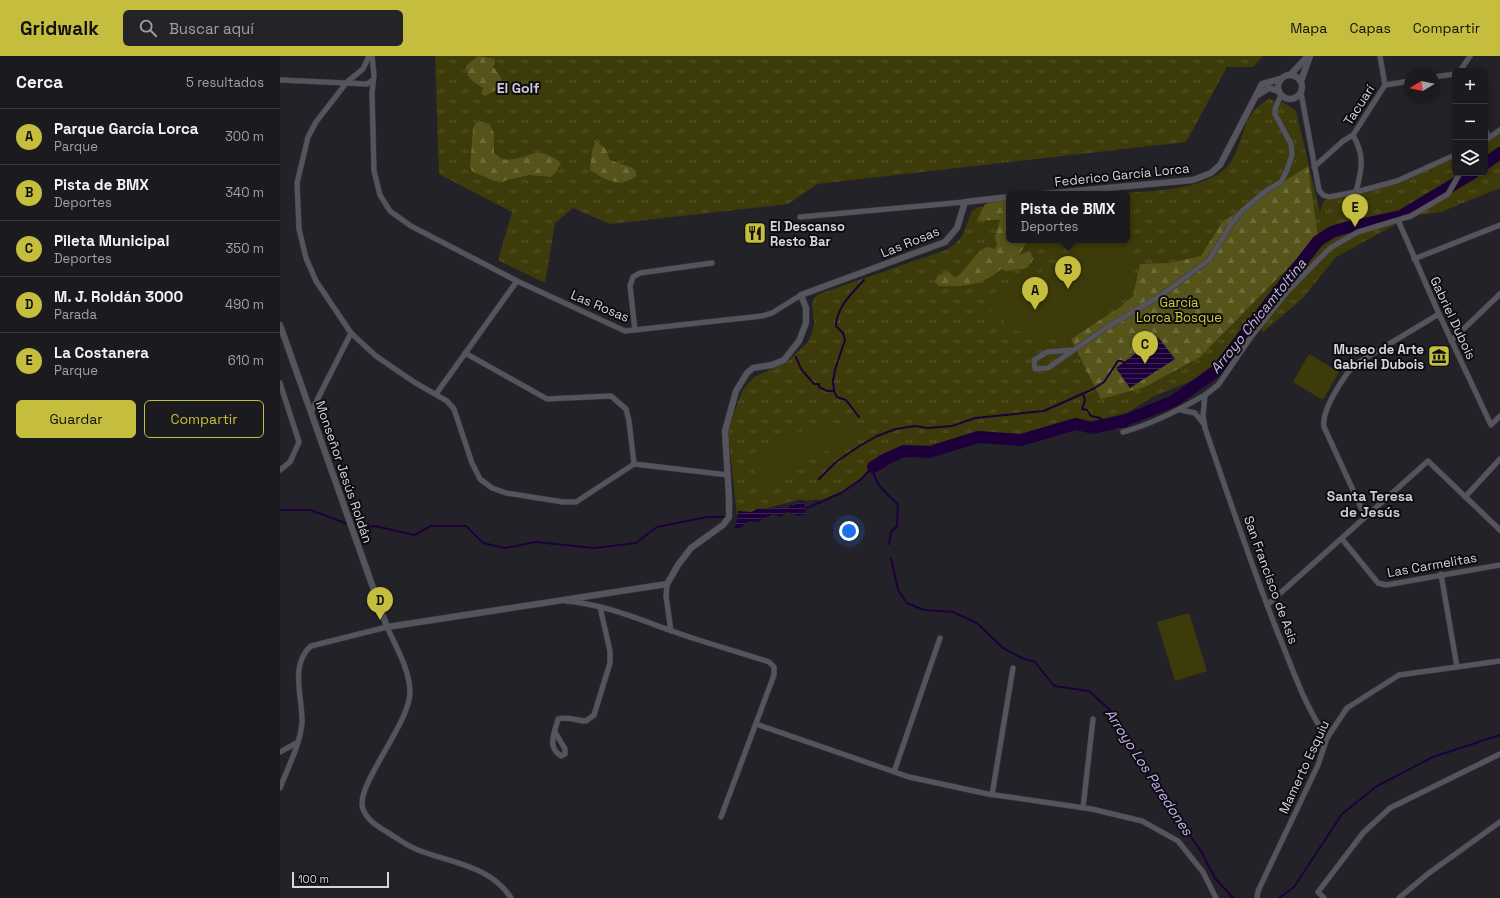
<!DOCTYPE html>
<html lang="es">
<head>
<meta charset="utf-8">
<style>
  :root { --surface:#1b1a1f; --page:#242328; --text:#f1f3f6; --muted:#a0a1a4; --line:#39383d; --accent:#c4bd3e }
  body { margin:0; font-family:"Space Grotesk",sans-serif; background:var(--page); color:var(--text) }
  .controls { position:absolute; right:12px; top:12px; display:grid; overflow:hidden; border-radius:6px; box-shadow:0 2px 10px #0003 }
  .controls button { width:36px; height:36px; display:grid; place-items:center; padding:0; border:0; border-bottom:1px solid var(--line); background:var(--surface); color:var(--text); font:20px sans-serif }
  .compass { position:absolute; left:1124px; top:12px; width:36px; height:36px; border-radius:50%; background:var(--surface); box-shadow:0 2px 10px #0003; rotate:260deg }
  .scale { position:absolute; left:12px; bottom:10px; width:97px; box-sizing:border-box; padding-left:4px; border:2px solid #d7d6da; border-top:0; font-size:11px; line-height:14px; white-space:nowrap; color:#d7d6da; -webkit-text-stroke:3px #0d0c0f; paint-order:stroke }
  .you { position:absolute; left:569px; top:475px; width:14px; height:14px; margin:-10px; border:3px solid #fff; border-radius:50%; background:#1a73e8; box-shadow:0 0 0 6px #1a73e833 }
  .badge { display:grid; place-items:center; width:26px; height:26px; border-radius:50%; background:var(--accent); color:#111; font-size:13px; font-weight:700 }
  .pin { position:absolute; translate:-50% -33px; filter:drop-shadow(0 1px 2px #0008) }
  .pin::after { content:''; position:absolute; top:21px; width:14px; height:12px; background:inherit; clip-path:polygon(0 0,100% 0,50% 100%) }
  .popup { position:absolute; left:726px; top:135px; width:124px; height:52px; box-sizing:border-box; display:grid; place-content:center; border-radius:6px; background:var(--surface); filter:drop-shadow(0 1px 3px #0005); font-size:13px; white-space:nowrap; color:var(--muted) }
  .popup b { font-size:15px; color:var(--text) }
  .popup::after { content:''; position:absolute; left:50%; top:100%; margin-left:-8px; border:8px solid transparent; border-top-color:var(--surface) }
  .list { margin:0; padding:0; list-style:none }
  h2 { display:flex; justify-content:space-between; align-items:center; height:52px; margin:0; padding:0 16px; font-size:17px }
  h2 small { font-size:13px; font-weight:400; color:var(--muted) }
  .list li { display:grid; grid-template-columns:26px 1fr auto; gap:12px; align-items:center; box-sizing:border-box; height:56px; padding:0 16px; border-top:1px solid var(--line) }
  .list b { display:block; font-size:15px; white-space:nowrap }
  .list p { margin:0; font-size:13px; white-space:nowrap; color:var(--muted) }
  .list em { font-size:13px; font-style:normal; color:var(--muted) }
  .actions { display:flex; gap:8px; padding:12px 16px }
  .actions a { flex:1; padding:9px 0; border:1px solid var(--accent); border-radius:6px; text-align:center; font-size:14px; color:var(--accent) }
  .actions .main { background:var(--accent); color:#111 }
  .icon { flex:none; width:22px; height:22px; fill:none; stroke:currentColor; stroke-width:2; stroke-linecap:round; stroke-linejoin:round }
  .map { position:relative; flex:none; width:1220px; height:842px; overflow:hidden }
  header { display:flex; align-items:center; gap:24px; box-sizing:border-box; height:56px; padding:0 20px; background:var(--accent); color:#111 }
  header strong { font-size:19px }
  nav { display:flex; gap:22px; margin-inline-start:auto; font-size:14px }
  .search { width:280px; height:36px; background:var(--page); display:flex; align-items:center; gap:10px; box-sizing:border-box; padding:0 14px; border-radius:6px; color:var(--muted); font-size:15px }
  main { display:flex }
  aside { flex:1; background:var(--surface) }
  .map>svg:first-child { display:block }
  .grass { fill:url(#grass-tufts) }
  .forest { fill:url(#forest-firs) }
  .pitch { fill:#3d3b09 }
  .water { fill:url(#water-rules) }
  .lines { fill:none; stroke-linecap:round; stroke-linejoin:round }
  .stream { stroke:#1d003a; stroke-width:2 }
  .river { stroke:#1d003a; stroke-width:12 }
  .minor-casing { stroke:#3d3c41; stroke-width:6 }
  .tertiary-casing { stroke:#3d3c41; stroke-width:7 }
  .minor { stroke:#55535b; stroke-width:5 }
  .tertiary { stroke:#55535b; stroke-width:6 }
  .labels { text-anchor:middle; dominant-baseline:central; stroke-width:4; stroke-linejoin:round; paint-order:stroke }
  .street-label { font-size:13px; fill:#d7d6da; stroke:#0d0c0f }
  .poi-label { font-size:13px; font-weight:bold; fill:#d7d6da; stroke:#0d0c0f; text-anchor:start }
  .park-label { font-size:13px; fill:#d2ca39; stroke:#0d0c0f }
  .neighbourhood-label { font-size:14px; font-weight:bold; fill:#cecbd5; stroke:#0d0c0f }
  .water-label { font-size:14px; font-style:italic; fill:#c8b1f3; stroke:#0d0c0f }
</style>
</head>
<body>
<header>
<strong>Gridwalk</strong>
<div class="search"><svg class="icon" aria-label="search" viewBox="0 0 24 24"><circle cx="10" cy="10" r="6"/><path d="M15 15l6 6"/></svg>Buscar aquí</div>
<nav><a>Mapa</a><a>Capas</a><a>Compartir</a></nav>
</header>
<main>
<aside>
<h2>Cerca<small>5 resultados</small></h2>
<ul class="list">
<li><span class="badge">A</span><div><b>Parque García Lorca</b><p>Parque</p></div><em>300 m</em></li>
<li><span class="badge">B</span><div><b>Pista de BMX</b><p>Deportes</p></div><em>340 m</em></li>
<li><span class="badge">C</span><div><b>Pileta Municipal</b><p>Deportes</p></div><em>350 m</em></li>
<li><span class="badge">D</span><div><b>M. J. Roldán 3000</b><p>Parada</p></div><em>490 m</em></li>
<li><span class="badge">E</span><div><b>La Costanera</b><p>Parque</p></div><em>610 m</em></li>
</ul>
<div class="actions"><a class="main">Guardar</a><a>Compartir</a></div>
</aside>
<div class="map">
<svg width="1220" height="842" viewBox="0 0 1220 842">
  <defs>
    <pattern id="grass-tufts" width="24" height="20" patternUnits="userSpaceOnUse"><rect width="24" height="20" fill="#3d3b09"/><path d="M3 7l-1-3M5 7V3M7 7l1-3M15 17l-1-3M17 17v-4M19 17l1-3" fill="none" stroke="#58572c"/></pattern>
    <pattern id="forest-firs" width="22" height="20" patternUnits="userSpaceOnUse"><rect width="22" height="20" fill="#56531b"/><path d="M5 1l3.5 6h-7zM16 11l3.5 6h-7z" fill="#6e6b3c"/></pattern>
    <pattern id="water-rules" width="6" height="5" patternUnits="userSpaceOnUse"><rect width="6" height="5" fill="#1d003a"/><path d="M0 2.5h6" fill="none" stroke="#3d2456"/></pattern>
  </defs>
  <rect width="100%" height="100%" fill="#242229"/>
  <!-- grass -->
  <g class="grass">
    <path d="M155 0H983L973 11H947L906 86 537 128 508 148 330 168 293 152 275 167 265 227 218 204 232 156 159 118Z"/>
    <path d="M989 43 1004 47 1016 55 1040 157 1043 146 1049 141 1117 125 1175 96V117H1205V81L1220 74V132L1161 156 1131 160 1056 201 1022 243 983 276 975 266 979 253 936 315 874 340 847 357 796 368 741 384 698 381 650 396 624 395 608 402 590 412 580 424 561 437 542 445C535 441 527 447 520 443L457 461 448 374 462 335 474 321 507 306 528 286 533 274 534 266 532 249 534 242 539 238 666 194 674 189 682 180 692 155 698 151 729 147V184H847V138H826C860 135 934 137 952 104 965 81 962 58 989 43Z"/>
  </g>
  <!-- forest -->
  <g class="forest">
    <path d="M198 0 215 3V8L213 10 221 22V31L205 40 201 38 203 32C193 25 186 23 186 10Z"/>
    <path d="M201 66 209 68 214 77V97L222 103C250 107 252 85 281 107L277 115 271 121 249 119 224 125H215L193 116 190 112 193 72 196 67Z"/>
    <path d="M316 85 325 92 330 104 353 112 357 120C340 132 326 125 310 114L312 95Z"/>
    <path d="M1028 110 1038 181 920 301 865 331 821 343 791 283 839 252 853 240 860 208 889 207 921 200 942 166Z"/>
    <path d="M716 145H729V184H748L739 199 750 195 753 203 747 212 726 215 721 213C702 230 683 231 658 230L655 225 658 219 669 216 675 222C688 214 693 197 707 191L714 193 717 190 715 181 720 164C712 163 704 166 697 164L705 148Z"/>
  </g>
  <!-- pitch -->
  <g class="pitch">
    <path d="M825 184H846C853 192 854 198 851 209 857 220 855 227 848 238L781 280 756 283 726 270 720 255 712 258 706 243Z"/>
    <path d="M1029 298 1059 316 1043 344 1013 326Z"/>
    <path d="M567 366 574 379 482 431 468 401 531 371Z"/>
    <path d="M909 557 927 615 895 625 877 566Z"/>
  </g>
  <!-- water -->
  <g class="water">
    <path d="M878 281 895 303 850 332 836 312Z"/>
    <path d="M845 360 848 371 813 377V368Z"/>
    <path d="M520 446H524L526 458 519 460 508 456 504 457 501 461 493 458 478 466 469 465 460 472H454L456 469 458 455 471 456 479 452 489 454 497 451 509 452 510 449 513 450Z"/>
  </g>
  <g class="lines">
    <!-- stream -->
    <g class="stream">
      <path d="M516 301 521 313 534 328H539V331L547 335H554L557 341 566 344 579 361"/>
      <path d="M554 335 553 325 555 314 565 284 563 277 556 270C556 252 572 237 584 224"/>
      <path d="M803 338 805 344 802 353 807 354 811 360 820 362 825 368"/>
      <path d="M600 400 602 402H608"/>
      <path d="M593 411C592 425 608 440 618 448L617 470 611 476 609 488"/>
      <path d="M539 423 556 406 578 391 597 380 616 373 635 370 647 372 672 370 695 362 764 355 813 333 824 326 838 305H841L845 307"/>
      <path d="M527 452 561 437 580 424 593 411"/>
      <path d="M0 454H30L68 468"/>
      <path d="M72 470 77 472 95 470 134 479 151 470H186L203 487 225 492 256 486 314 492 356 487 377 471 427 461H447"/>
      <path d="M611 502 618 534 627 547 644 554 673 556 697 567 723 592 742 602 755 606 774 630 809 635 831 655 850 692 922 797 935 822 953 842"/>
      <path d="M999 842 1014 831 1062 758 1097 730 1153 701 1220 679"/>
    </g>
    <!-- river -->
    <g class="river">
      <path d="M1205 108 1220 97"/>
      <path d="M593 411 608 402 624 395 650 396 698 381 741 384 796 368 813 372 846 364 894 345 936 315 1038 185 1052 176 1065 172 1121 160 1193 117"/>
    </g>
    <!-- minor casing -->
    <g class="minor-casing">
      <g id="minor">
        <path d="M89 0 83 13 67 26 36 66 28 81 17 127 19 173 26 202 36 225 71 277 96 300 134 326 167 345 174 353 192 407 200 423 212 432 226 437 283 446H296L354 408 448 419"/>
        <path d="M92 0 94 19 92 37 94 115 100 139 110 155 131 170 237 225 345 275 482 260 492 257 521 239"/>
        <path d="M1100 0 1105 29"/>
        <path d="M1180 15 1190 0"/>
        <path d="M1154 21 1175 18"/>
        <path d="M0 24 87 28 93 24"/>
        <path d="M1021 37 1039 134 1043 139 1049 141 1076 136 1117 125 1175 99"/>
        <path d="M1205 73 1209 82"/>
        <path d="M1073 79C1085 100 1082 113 1076 136"/>
        <path d="M1205 85 1220 74"/>
        <path d="M1034 111 1063 85 1073 79 1105 29 1130 25"/>
        <path d="M520 161 685 146"/>
        <path d="M1118 164 1159 258 1211 369 1220 360"/>
        <path d="M1134 203 1220 169"/>
        <path d="M355 274 350 230 353 221 360 217 432 207"/>
        <path d="M1171 285 1220 238"/>
        <path d="M791 294 767 296 754 304 755 313 768 312 824 273 880 240 929 204 952 167 962 155 987 134 1001 126 1007 114 1012 99 1011 88 995 58V53L1001 39"/>
        <path d="M185 297 267 343 331 340 346 353 349 365 354 408"/>
        <path d="M0 327 19 386 10 406 0 414"/>
        <path d="M156 338 237 225"/>
        <path d="M901 354 915 357 923 367"/>
        <path d="M31 356 71 277"/>
        <path d="M843 376C873 368 898 354 925 339"/>
        <path d="M1185 441 1220 403"/>
        <path d="M1085 460 1044 371C1041 354 1063 322 1074 309L1159 258"/>
        <path d="M1062 483 1098 527 1106 529 1220 509"/>
        <path d="M1161 518 1177 611"/>
        <path d="M387 528 386 540 391 575"/>
        <path d="M286 545C322 548 356 562 389 574 422 586 456 595 489 606L494 611V619L441 761"/>
        <path d="M987 549 1148 405 1220 474"/>
        <path d="M476 668 629 721 708 738 812 753 862 765 898 785 923 816 936 842"/>
        <path d="M275 676 285 693V698L281 700C266 690 275 677 278 663 287 660 297 665 306 665L314 659 330 607V595L320 551"/>
        <path d="M1047 682C1024 649 1012 611 997 575 971 508 948 440 925 372L923 360 925 339 938 329 971 281 1007 236 1050 192 1078 176 1131 160 1168 138 1180 117"/>
        <path d="M0 696 18 686"/>
        <path d="M614 716 660 582"/>
        <path d="M0 732C8 711 20 689 22 667 23 642 9 609 31 590L107 571C116 591 130 614 130 637 129 669 74 731 83 753 87 764 97 770 107 776 117 782 127 790 138 794 171 807 211 810 231 842"/>
        <path d="M712 739 733 612"/>
        <path d="M803 752 813 663"/>
        <path d="M977 842 978 835 1038 709 1047 682 1067 652 1119 619 1220 605"/>
        <path d="M1044 842 1038 836 1083 777 1110 752 1220 698"/>
        <path d="M1119 842 1149 817 1220 766"/>
      </g>
    </g>
    <!-- tertiary casing -->
    <g class="tertiary-casing">
      <g id="tertiary">
        <path d="M1011 18 1027 1"/>
        <circle cx="1010" cy="31" r="12"/>
        <path d="M1021 25 1030 0"/>
        <path d="M976 40 989 32 999 35"/>
        <path d="M764 138 913 124 931 117 940 109 982 28 1000 23"/>
        <path d="M0 269 107 571 387 528 398 509 411 492 443 469 449 461V442L445 375 456 335 467 317 473 312 492 309 504 304 519 285 526 267V252L521 239 665 186 677 172 685 146 729 141"/>
      </g>
    </g>
    <!-- minor -->
    <use href="#minor" class="minor"/>
    <!-- tertiary -->
    <use href="#tertiary" class="tertiary"/>
  </g>
  <!-- icons -->
  <defs>
    <g id="restaurant-square" transform="scale(1.15)"><rect x="-9" y="-9" width="18" height="18" rx="4" fill="#c4bd3e" stroke="#0d0c0f"/><path d="M-5-6h1v4h1v-4h1v4h1v-4h1v5L-1.5 .5V6h-2V.5L-5-1ZM5-6V6H3V1.5H1.5Q1.5-4 5-6Z" fill="#111"/></g>
    <g id="museum-square" transform="scale(1.15)"><rect x="-9" y="-9" width="18" height="18" rx="4" fill="#c4bd3e" stroke="#0d0c0f"/><path d="M0-6L6-3V-2H-6V-3ZM-5-1h2V3h-2ZM-1-1h2V3h-2ZM3-1h2V3H3ZM-6 4H6V6H-6Z" fill="#111"/></g>
  </defs>
  <g fill-rule="evenodd">
    <use href="#restaurant-square" x="475" y="177"/>
    <use href="#museum-square" x="1159" y="300"/>
  </g>
  <g class="labels">
    <!-- street labels -->
    <g class="street-label">
      <text transform="translate(1079 49) rotate(-57)">Tacuarí</text>
      <text transform="translate(842 119) rotate(-6)">Federico García Lorca</text>
      <text transform="translate(630 186) rotate(-22)">Las Rosas</text>
      <text transform="translate(320 250) rotate(23)">Las Rosas</text>
      <text transform="translate(1173 262) rotate(65)">Gabriel Dubois</text>
      <text transform="translate(64 416) rotate(71)">Monseñor Jesús Roldán</text>
      <text transform="translate(1152 509) rotate(-10)">Las Carmelitas</text>
      <text transform="translate(991 524) rotate(70)">San Francisco de Asis</text>
      <text transform="translate(1024 711) rotate(-65)">Mamerto Esquiu</text>
    </g>
    <!-- poi labels -->
    <g class="poi-label">
      <text x="490" y="170">El Descanso<tspan x="490" dy="15">Resto Bar</tspan></text>
      <text x="1144" y="293" text-anchor="end">Museo de Arte<tspan x="1144" dy="15">Gabriel Dubois</tspan></text>
    </g>
    <!-- park labels -->
    <g class="park-label">
      <text x="899" y="246">García<tspan x="899" dy="15">Lorca Bosque</tspan></text>
    </g>
    <!-- neighbourhood labels -->
    <g class="neighbourhood-label">
      <text x="238" y="32">El Golf</text>
      <text x="1090" y="440">Santa Teresa<tspan x="1090" dy="16">de Jesús</tspan></text>
    </g>
    <!-- water labels -->
    <g class="water-label">
      <text transform="translate(978 260) rotate(-51)">Arroyo Chicamtoltina</text>
      <text transform="translate(869 716) rotate(57)">Arroyo Los Paredones</text>
    </g>
  </g>
</svg>
<div class="controls">
<button>+</button>
<button>−</button>
<button><svg class="icon" aria-label="layers" viewBox="0 0 24 24"><path d="M12 4l9 5-9 5-9-5zM3 14l9 5 9-5"/></svg></button>
</div>
<svg class="compass" viewBox="-18 -18 36 36"><path d="M0-13l5 13h-10z" fill="#e53935"/><path d="M0 13l5-13h-10z" fill="#a0a1a4"/></svg>
<div class="scale">100 m</div>
<div class="you"></div>
<div class="pin badge" style="left:755px;top:254px">A</div>
<div class="pin badge" style="left:788px;top:233px">B</div>
<div class="popup"><b>Pista de BMX</b>Deportes</div>
<div class="pin badge" style="left:865px;top:308px">C</div>
<div class="pin badge" style="left:100px;top:564px">D</div>
<div class="pin badge" style="left:1075px;top:171px">E</div>
</div>
</main>
</body>
</html>
